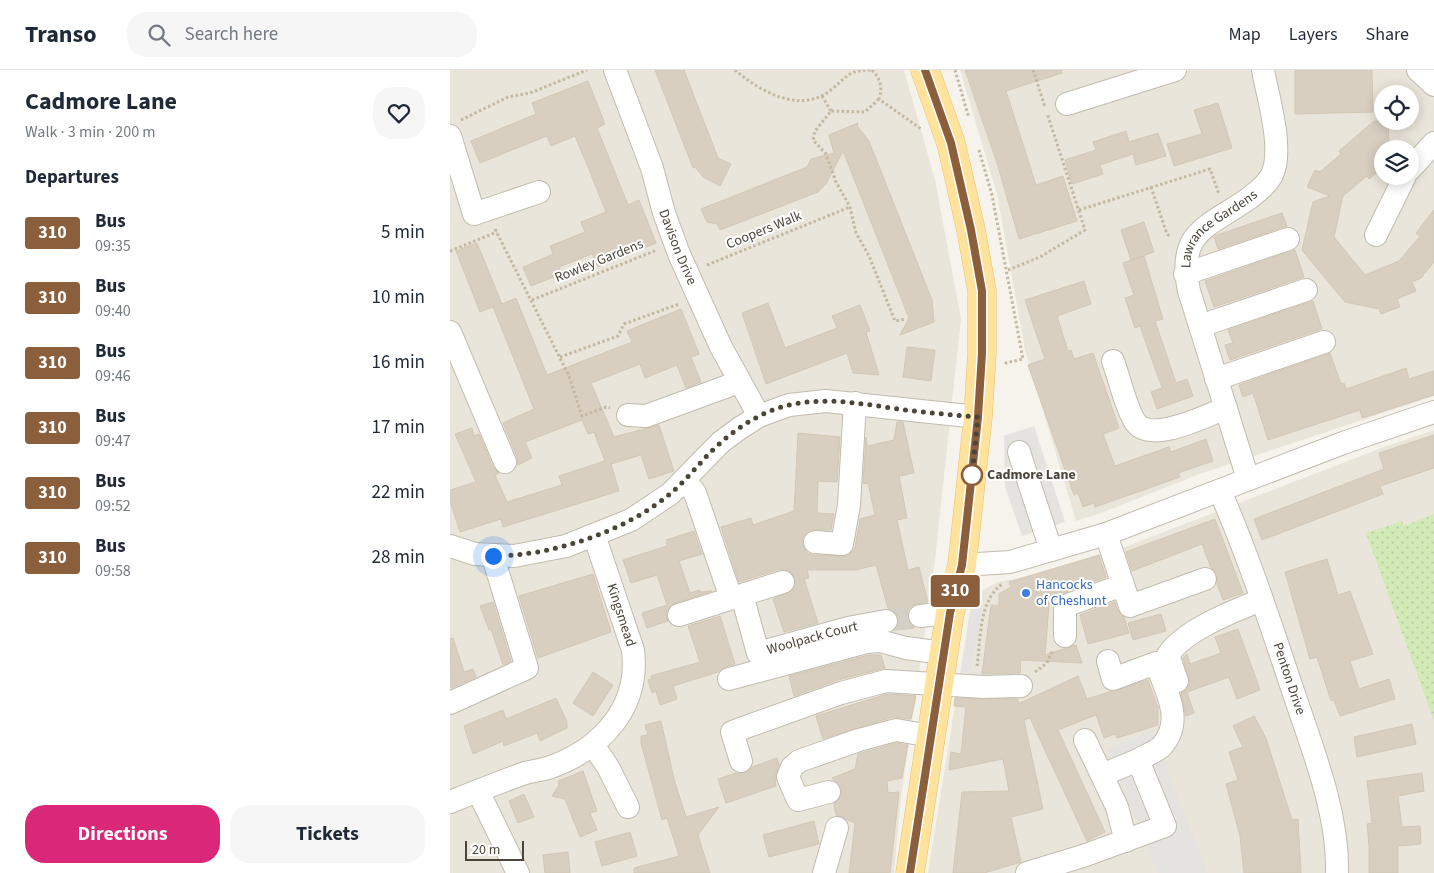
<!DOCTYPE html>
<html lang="en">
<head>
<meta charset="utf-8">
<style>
	:root { --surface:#fff; --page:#f6f6f7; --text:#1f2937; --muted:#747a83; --line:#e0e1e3; --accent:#db2777 }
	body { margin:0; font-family:"Source Sans 3",sans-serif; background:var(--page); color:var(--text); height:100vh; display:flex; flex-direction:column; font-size:19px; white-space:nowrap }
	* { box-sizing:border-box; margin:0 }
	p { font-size:16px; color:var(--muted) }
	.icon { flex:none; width:28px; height:28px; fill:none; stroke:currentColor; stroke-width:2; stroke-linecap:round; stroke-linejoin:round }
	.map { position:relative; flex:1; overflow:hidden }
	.drawer { display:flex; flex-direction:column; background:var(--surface); width:450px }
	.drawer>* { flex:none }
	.badge { padding:0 10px; border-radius:4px; font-size:18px; line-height:32px }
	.tools { position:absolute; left:924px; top:15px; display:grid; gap:10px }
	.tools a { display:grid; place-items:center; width:45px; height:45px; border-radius:50%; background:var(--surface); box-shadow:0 2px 12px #0003; font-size:25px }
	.scale { position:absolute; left:15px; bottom:12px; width:59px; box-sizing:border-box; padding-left:5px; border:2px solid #4b4439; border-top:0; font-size:14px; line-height:18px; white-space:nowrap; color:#4b4439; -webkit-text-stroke:4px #fff; paint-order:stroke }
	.you { position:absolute; width:25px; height:25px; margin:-12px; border:4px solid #fff; border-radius:50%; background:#1a73e8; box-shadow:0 0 0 8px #1a73e833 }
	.map>.badge { position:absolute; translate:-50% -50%; box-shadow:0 0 0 2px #fff }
	h2 { padding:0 25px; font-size:19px; line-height:45px }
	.round { display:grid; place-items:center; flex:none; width:52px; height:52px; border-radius:20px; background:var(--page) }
	.head { display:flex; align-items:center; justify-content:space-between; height:85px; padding:0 25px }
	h1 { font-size:24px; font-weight:700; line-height:38px }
	.cta { display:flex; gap:10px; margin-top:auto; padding:10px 25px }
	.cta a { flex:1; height:58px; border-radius:20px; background:var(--accent); color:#fff; font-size:20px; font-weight:700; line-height:58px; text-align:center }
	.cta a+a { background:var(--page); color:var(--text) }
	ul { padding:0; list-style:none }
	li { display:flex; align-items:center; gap:15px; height:65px; padding:0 25px }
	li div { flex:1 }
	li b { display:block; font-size:19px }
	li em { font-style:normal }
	li .badge { min-width:55px; font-weight:700; text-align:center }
	header { display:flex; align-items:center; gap:30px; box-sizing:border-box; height:70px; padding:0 25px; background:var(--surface); border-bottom:1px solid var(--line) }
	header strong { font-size:24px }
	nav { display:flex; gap:28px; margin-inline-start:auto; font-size:18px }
	.search { width:350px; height:45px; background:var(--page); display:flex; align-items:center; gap:12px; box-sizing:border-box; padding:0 18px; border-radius:20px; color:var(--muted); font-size:19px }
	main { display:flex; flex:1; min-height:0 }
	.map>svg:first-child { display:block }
	.residential { fill:#eae5da; fill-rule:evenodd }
	.grass { fill:url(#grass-dots) }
	.parking { fill:#e5e3e0 }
	.building { fill:#d8cfc1; stroke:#d3c7b4 }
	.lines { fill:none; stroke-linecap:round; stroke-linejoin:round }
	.minor-tunnel { stroke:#d4d0c8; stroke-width:22; stroke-dasharray:22 11; stroke-linecap:butt }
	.minor-casing { stroke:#c2bbae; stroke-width:24 }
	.major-casing { stroke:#e6c16a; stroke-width:29 }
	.path { stroke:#c4b79f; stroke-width:3; stroke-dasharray:2.5 2.5; stroke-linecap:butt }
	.minor { stroke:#fff; stroke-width:22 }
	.major { stroke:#ffe39c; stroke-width:28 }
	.line-casing { stroke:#fff; stroke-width:11 }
	.line { stroke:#8b5e3c; stroke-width:8 }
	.walk { stroke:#4b4439; stroke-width:5; stroke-dasharray:0 9 }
	.stop-dot { fill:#fff; stroke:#8b5e3c; stroke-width:2.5 }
	.shop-dot { fill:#3f7fe0; stroke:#fff; stroke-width:2 }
	.labels { text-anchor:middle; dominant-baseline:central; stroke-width:4; stroke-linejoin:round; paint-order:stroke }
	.street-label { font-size:14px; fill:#4b4439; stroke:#fff }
	.stop-label { font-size:14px; font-weight:bold; fill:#4b4439; stroke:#fff; text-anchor:start }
	.shop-label { font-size:14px; fill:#366cbe; stroke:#fff; text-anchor:start }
</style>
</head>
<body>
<header>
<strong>Transo</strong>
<div class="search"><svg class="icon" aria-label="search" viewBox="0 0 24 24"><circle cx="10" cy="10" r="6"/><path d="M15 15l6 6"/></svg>Search here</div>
<nav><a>Map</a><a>Layers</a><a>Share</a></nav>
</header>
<main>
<section class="drawer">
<div class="head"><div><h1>Cadmore Lane</h1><p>Walk · 3 min · 200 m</p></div><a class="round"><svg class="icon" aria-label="heart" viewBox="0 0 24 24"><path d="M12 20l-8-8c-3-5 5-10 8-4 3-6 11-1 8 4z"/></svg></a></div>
<h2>Departures</h2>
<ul>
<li><span class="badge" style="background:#8b5e3c;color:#fff">310</span><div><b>Bus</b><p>09:35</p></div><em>5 min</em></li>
<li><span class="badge" style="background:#8b5e3c;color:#fff">310</span><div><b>Bus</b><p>09:40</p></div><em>10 min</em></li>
<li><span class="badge" style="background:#8b5e3c;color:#fff">310</span><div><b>Bus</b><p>09:46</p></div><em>16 min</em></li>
<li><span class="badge" style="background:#8b5e3c;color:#fff">310</span><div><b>Bus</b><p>09:47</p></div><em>17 min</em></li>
<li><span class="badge" style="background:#8b5e3c;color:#fff">310</span><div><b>Bus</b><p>09:52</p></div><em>22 min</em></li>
<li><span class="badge" style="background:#8b5e3c;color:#fff">310</span><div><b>Bus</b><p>09:58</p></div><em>28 min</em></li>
</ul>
<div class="cta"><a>Directions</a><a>Tickets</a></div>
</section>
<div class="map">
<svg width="984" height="803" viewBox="0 0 984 803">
	<defs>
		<pattern id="grass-dots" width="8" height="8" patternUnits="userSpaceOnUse" patternTransform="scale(1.25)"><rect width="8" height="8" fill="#d2eab5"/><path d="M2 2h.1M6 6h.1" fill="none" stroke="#b6ca9c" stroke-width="1.8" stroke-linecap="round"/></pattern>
	</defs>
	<rect width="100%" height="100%" fill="#f6f3ec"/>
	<g class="residential">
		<polygon points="0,0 454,0 485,110 511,249 484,499 451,727 444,803 0,803"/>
		<path d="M 510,0 L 984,0 L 984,326 L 747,405 L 654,442 L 626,451 L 575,280 L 547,124 ZM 932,24 L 960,24 L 960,51 L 932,51 ZM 932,79 L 960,79 L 960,106 L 932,106 Z"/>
		<polygon points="984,360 984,803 478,803 522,529 531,521 548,512 579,506 675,477 934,377"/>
	</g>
	<polygon class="grass" points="984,444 984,651 916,463 952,451 954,456"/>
	<g class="parking">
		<polygon points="584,356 615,452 572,466 555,417 554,366"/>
		<polygon points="521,536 532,538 521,603 511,601"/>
		<polygon points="702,661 758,803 707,803 658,679"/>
	</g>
	<g class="building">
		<polygon points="205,0 234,0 268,88 281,94 270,116 253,107 245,97 243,98"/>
		<polygon points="515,0 611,0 612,3 556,21 586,115 613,106 627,151 569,169 547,93"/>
		<polygon points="845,0 922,0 923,42 845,44"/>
		<polygon points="138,11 155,54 147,58 178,135 189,130 206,173 148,197 142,184 109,197 111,204 81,216 73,197 103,184 100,176 135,162 131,152 156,142 138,97 125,66 101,76 97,66 30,93 21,71 86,44 82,33"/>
		<polygon points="768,33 782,78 724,96 717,74 752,64 744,40"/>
		<polygon points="924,51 938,51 939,73 932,74 932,98 919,109 917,106 893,126 884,167 915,205 949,191 970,166 966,163 984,140 984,192 971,208 962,212 966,221 947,229 950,237 931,244 929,239 895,232 852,180 863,132 880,126 857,117 865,100 870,102 891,84 889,81"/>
		<polygon points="408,53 407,56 419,71 482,230 484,252 450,265 459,248 393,81 376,114 368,122 270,160 267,154 257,152 251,139 357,97 361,89 384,83 379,65"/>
		<polygon points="676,61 679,72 708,63 716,86 686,95 683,84 650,95 653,104 622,114 615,90 646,80 643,72"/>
		<polygon points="832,143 837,156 768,179 764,167 767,165"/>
		<polygon points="694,152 704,182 681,190 671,160"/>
		<polygon points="27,173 52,234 66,228 97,305 182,272 177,261 231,239 249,284 241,287 251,312 236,318 227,295 195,308 190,294 141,313 164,367 209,355 224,401 199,409 191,385 161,394 169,421 53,457 51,449 10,462 0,431 0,420 26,412 5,364 22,358 24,366 29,364 43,397 49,403 45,405 57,432 112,415 109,406 155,391 144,362 138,364 132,350 75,372 82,388 68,395 67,387 53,353 84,339 43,237 45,236 30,242 6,181"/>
		<polygon points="845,180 854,207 764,237 755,211"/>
		<polygon points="694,186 713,249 705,251 726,313 737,309 743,326 707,339 701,322 712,318 690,256 685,258 675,228 684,225 673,193"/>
		<polygon points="634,211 641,234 607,246 618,281 621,280 624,289 643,283 669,358 653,364 665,396 719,377 721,382 756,369 763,391 728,403 730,407 645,437 644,433 633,437 628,423 624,425 578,295 595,289 575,230"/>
		<polygon points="863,231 872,259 780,290 775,275 783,273 778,260"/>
		<polygon points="318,233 335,278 387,258 382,246 410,235 420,261 416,262 429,305 403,303 397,283 316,314 292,243"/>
		<polygon points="457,277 485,280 481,311 453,307"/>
		<polygon points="880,283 891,314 894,313 896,319 956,298 959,309 984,301 984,325 912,348 910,340 818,370 803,323 793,327 789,315"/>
		<polygon points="447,352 453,352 464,403 449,406 457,448 447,450 458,500 469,497 478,532 463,535 458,540 457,548 464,558 445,560 449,548 446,542 438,538 426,495 406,500 357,500 359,508 354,509 368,553 334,562 323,529 342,521 346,514 345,508 341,502 330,499 289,512 271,457 301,448 303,455 344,441 348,363 390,367 387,412 368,411 367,443 384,444 381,460 360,460 354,465 352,472 357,483 364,485 398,486 405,477 410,449 425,445 418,413 413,414 416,367 417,376 444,370"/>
		<polygon points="984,365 984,398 930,416 933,424 812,470 804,449 934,399 929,383"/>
		<polygon points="765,449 793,523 773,530 767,514 767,504 761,498 752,474 682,501 676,482"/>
		<polygon points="244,461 252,484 229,491 240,523 250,520 251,522 262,521 225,533 216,542 218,551 197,558 192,543 217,535 207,505 181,513 173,490 217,476 216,470"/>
		<polygon points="649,485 656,507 611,524 599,534 595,585 626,575 632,593 571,590 570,603 532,604 541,535 549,536 549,524 561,517 559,512"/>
		<polygon points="877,489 888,525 900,521 923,584 900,591 909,619 939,609 945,629 890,646 884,630 881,631 867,587 860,589 835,502"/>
		<polygon points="143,504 161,562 88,588 69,526"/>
		<polygon points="43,532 61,591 53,595 41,559 39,560 30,536"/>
		<polygon points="665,532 668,541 674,547 679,563 638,574 630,545"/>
		<polygon points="711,544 716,561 683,570 678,553"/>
		<polygon points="270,546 285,594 275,597 268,602 223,616 227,629 210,635 206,621 202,623 198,610 202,609 201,606 250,592 238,556"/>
		<polygon points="788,559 810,620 787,629 779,607 737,622 744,643 736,646 731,623 737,619 740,613 733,588 737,584 740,594 771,583 765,567"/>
		<polygon points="3,568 14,602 23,599 26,607 1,618 0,569"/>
		<polygon points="419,585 431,585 435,598 388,610 344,626 339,606"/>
		<polygon points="143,602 163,615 143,646 123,633"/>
		<polygon points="628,606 637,629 698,610 708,638 708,655 667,668 665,664 654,668 646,645 608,660 655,762 637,771 580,648 574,650 593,739 561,747 571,792 534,803 503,803 512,722 559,721 553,689 499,700 501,682 511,684 516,637 504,636 505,628 568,629 568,634"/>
		<polygon points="437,624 466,626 461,649 443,647 373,669 366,646"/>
		<polygon points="106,628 117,652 117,658 90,671 87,663 54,676 53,671 23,684 14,656 53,640 56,649"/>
		<polygon points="804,646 816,668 842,750 848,749 851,803 794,803 790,766 776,714 788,710 779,682 793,677 783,656"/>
		<polygon points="211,651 224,709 236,747 269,737 248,765 260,803 184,803 184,798 229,786 217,748 212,750 191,673 191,666 198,665 195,655"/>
		<polygon points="962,654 966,674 907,687 904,667"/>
		<polygon points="447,673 458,675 452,708 437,711 438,723 449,722 440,803 399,803 405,753 386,745 384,734 391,726 392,719 382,708 405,699 408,684"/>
		<polygon points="327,688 329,694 325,707 326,716 276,733 268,709 286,703 295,703 302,697"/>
		<polygon points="133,701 147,741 140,743 147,760 130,767 115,729 102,726 109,715 108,711"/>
		<polygon points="972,703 974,721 948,726 952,757 970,756 971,774 948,776 948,803 919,803 919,776 917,754 922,753 917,711"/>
		<polygon points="74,724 84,747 68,753 59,731"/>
		<polygon points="364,751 369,774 319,787 313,765"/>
		<polygon points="180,762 187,786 152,796 145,772"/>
		<polygon points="118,782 120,803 95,803 93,785"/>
	</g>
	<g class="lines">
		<polyline class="minor-tunnel" points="436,551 470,546"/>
		<defs>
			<g id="minor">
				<path id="s1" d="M 165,0 L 202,98 L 214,143 L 229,184 L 271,277 L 309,346"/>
				<polyline points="968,0 984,15"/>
				<polyline points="617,34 725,0"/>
				<polyline points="0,66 24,144 89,122"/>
				<polyline points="960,99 984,73"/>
				<polyline points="926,165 955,106"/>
				<polyline points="735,204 838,169"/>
				<polyline points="750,256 856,220"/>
				<polyline points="0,262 55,392"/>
				<path d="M 663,291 C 670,310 674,332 684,350 C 698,376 755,346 776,338"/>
				<polyline points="766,309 874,272"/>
				<polyline points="178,345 196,346 289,312"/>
				<polyline points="569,382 601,480"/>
				<path id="s2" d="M 798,409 L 739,221 C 727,162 756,158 798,129 C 807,122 816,116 822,105 C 834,79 818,28 813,0"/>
				<polyline points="235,410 245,423 281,528"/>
				<path id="s3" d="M 770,421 C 798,485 820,552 842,618 C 861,675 889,743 887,803"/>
				<polyline points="656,464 680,536 755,509"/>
				<polyline points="365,472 392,474 399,435 405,333"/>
				<polyline points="0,476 25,484 64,486 116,476 181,450 220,424 271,372 290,358 309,346 339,335 376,331 528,347"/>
				<polyline points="512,495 560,492 656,464 893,373 984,342"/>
				<path id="s4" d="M 295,536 L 308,583 L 398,558 L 436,551"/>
				<polyline points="229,545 333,512"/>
				<polyline points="470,546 500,543"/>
				<polyline points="615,566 615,536 673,515"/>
				<polyline points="279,609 417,572 430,571 456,578 493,583"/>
				<path d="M 727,611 L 718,585 C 734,560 784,541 811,530"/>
				<polyline points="0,633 77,598 43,487"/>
				<polyline points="635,670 667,737 676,771"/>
				<polyline points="143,675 158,697 178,737"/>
				<polyline points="291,691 282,662 391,623 436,611 534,617 571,616"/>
				<polyline points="652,705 688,690"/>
				<polyline points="28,721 68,803"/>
				<polyline points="379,722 348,730 338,707 342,697 349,691 409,670 446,660 481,666"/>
				<path d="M 0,732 C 25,722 50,712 75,703 C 83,701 92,700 101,697 C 153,678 190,636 183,580 L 144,465"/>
				<polyline points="374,803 387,758"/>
				<path d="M 577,803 L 633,786 L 715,756 L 688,690 C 695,686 705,682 711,677 C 735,651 716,621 706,593 L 663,609 L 658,591"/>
			</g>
			<polyline id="major" points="460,803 500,543 512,495 528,347 532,283 532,221 521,160 501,73 475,0"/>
		</defs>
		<use href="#minor" class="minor-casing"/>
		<use href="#major" class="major-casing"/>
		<g class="path">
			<path d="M 285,0 C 311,22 351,45 382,19 C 398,6 398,0 422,0"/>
			<path d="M 422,0 C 430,9 433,16 429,29 L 471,59"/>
			<polyline points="505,0 519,48"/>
			<polyline points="583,0 595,37"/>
			<polyline points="372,26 381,41"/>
			<polyline points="429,29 415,42 381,41 365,61 363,70 376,84 386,112 400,137 406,163 419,186 445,251 456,249"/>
			<polyline points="11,50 58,27 80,23 137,0"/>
			<polyline points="529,80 542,125 573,289 556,293 554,291"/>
			<polyline points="701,117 717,164 721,167"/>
			<polyline points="629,140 760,99 769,124"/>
			<polyline points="45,159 119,306 132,346 156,337 160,338"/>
			<polyline points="0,181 47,162"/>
			<polyline points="257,195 400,137"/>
			<polyline points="558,200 590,187 635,160 597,43"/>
			<polyline points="82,230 207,180"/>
			<polyline points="110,287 168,266 174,254 229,234"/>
			<path d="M 527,596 C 531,570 528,532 552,514"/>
			<polyline points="585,602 597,593 602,581"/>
		</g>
		<use href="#minor" class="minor"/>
		<use href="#major" class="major"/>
	</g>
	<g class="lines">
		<defs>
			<polyline id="line" points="460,803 500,543 512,495 528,347 532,283 532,221 521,160 501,73 475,0"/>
		</defs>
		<use href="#line" class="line-casing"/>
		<use href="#line" class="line"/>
		<path class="walk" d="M 43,486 C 102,486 174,462 220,424 C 232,414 243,401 254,389 C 277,364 306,343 339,335 C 378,326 418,335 456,340 C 480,343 504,345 528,347 L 522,405"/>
	</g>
	<circle class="stop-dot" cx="522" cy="405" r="10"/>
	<circle class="shop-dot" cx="576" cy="523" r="5"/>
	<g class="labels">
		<g class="street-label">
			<text transform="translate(314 160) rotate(-22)">Coopers Walk</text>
			<text stroke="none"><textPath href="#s2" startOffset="274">Lawrance Gardens</textPath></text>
			<text stroke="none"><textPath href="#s1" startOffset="188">Davison Drive</textPath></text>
			<text transform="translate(149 191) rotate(-22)">Rowley Gardens</text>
			<text transform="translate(171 545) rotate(72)">Kingsmead</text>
			<text stroke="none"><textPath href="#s4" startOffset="105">Woolpack Court</textPath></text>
			<text stroke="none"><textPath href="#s3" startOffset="200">Penton Drive</textPath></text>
		</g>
		<g class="stop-label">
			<text x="537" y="405">Cadmore Lane</text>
		</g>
		<g class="shop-label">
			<text x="586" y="515">Hancocks<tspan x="586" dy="16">of Cheshunt</tspan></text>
		</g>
	</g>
</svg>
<div class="tools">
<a><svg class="icon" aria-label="locate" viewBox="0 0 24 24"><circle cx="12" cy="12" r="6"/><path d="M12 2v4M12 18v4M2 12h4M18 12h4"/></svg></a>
<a><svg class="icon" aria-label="layers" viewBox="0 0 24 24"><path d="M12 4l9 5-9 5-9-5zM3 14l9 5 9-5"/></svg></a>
</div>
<div class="scale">20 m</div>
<div class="you" style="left:43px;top:486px"></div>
<b class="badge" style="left:505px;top:521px;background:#8b5e3c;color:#fff">310</b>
</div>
</main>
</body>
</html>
